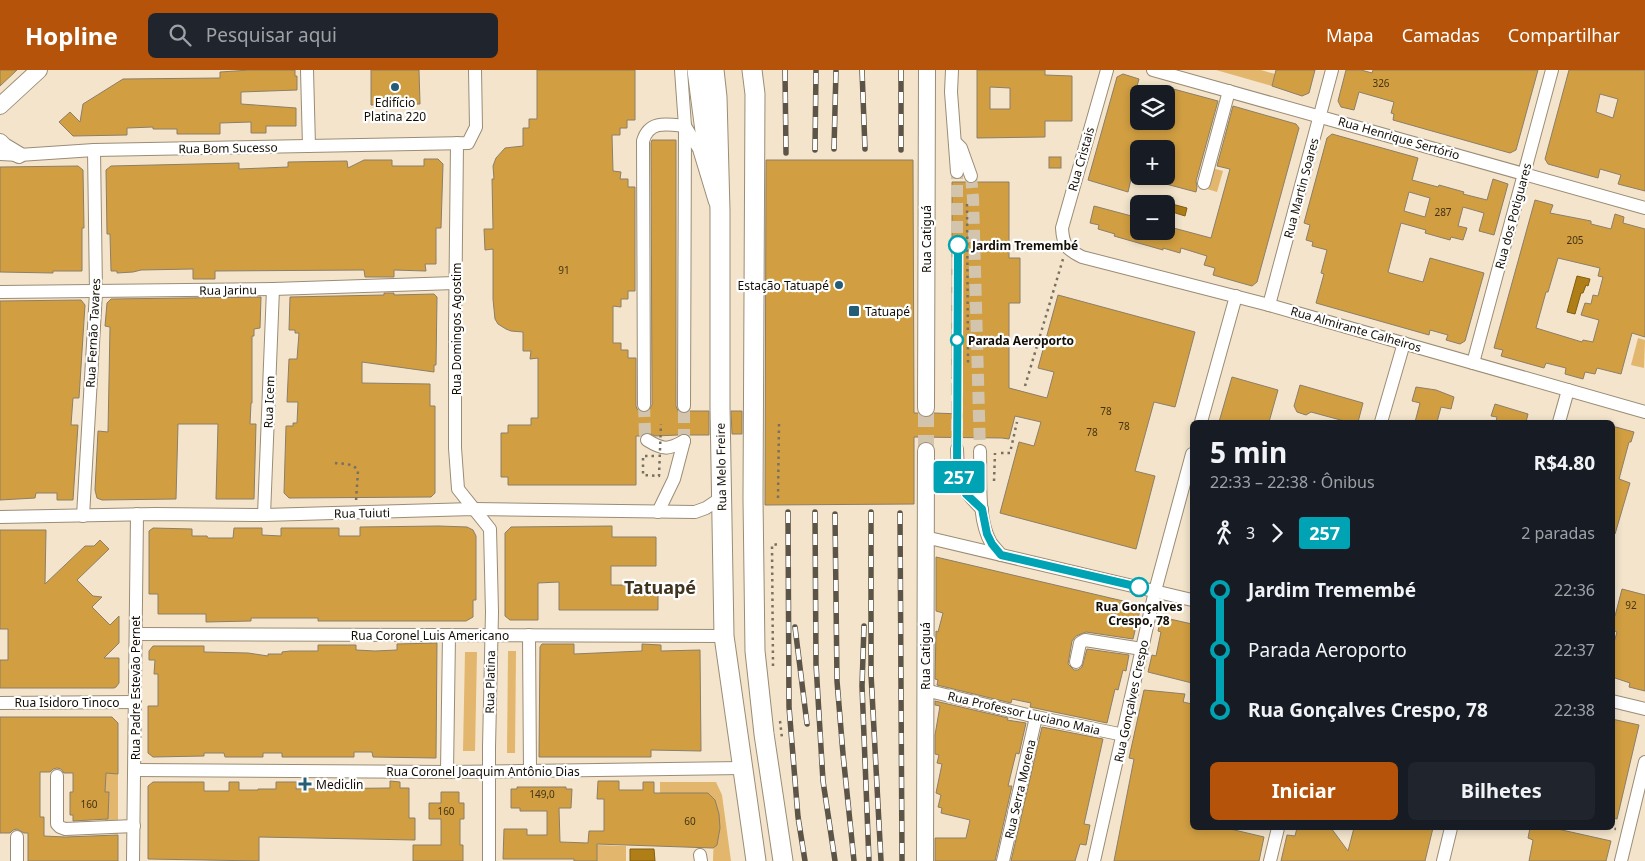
<!DOCTYPE html>
<html lang="pt">
<head>
<meta charset="utf-8">
<style>
	:root { --surface:#171b24; --page:#20242c; --text:#f1f3f6; --muted:#9ea1a6; --accent:#b45309 }
	body { margin:0; font-family:"Noto Sans",sans-serif; background:var(--page); color:var(--text); height:100vh; display:flex; flex-direction:column; font-size:19px; white-space:nowrap }
	* { box-sizing:border-box; margin:0 }
	p { font-size:16px; color:var(--muted) }
	.icon { flex:none; width:28px; height:28px; fill:none; stroke:currentColor; stroke-width:2; stroke-linecap:round; stroke-linejoin:round }
	.map { position:relative; flex:1; overflow:hidden }
	.side { position:absolute; left:1190px; top:350px; width:425px; height:410px; display:flex; flex-direction:column; background:var(--surface); border-radius:8px; box-shadow:0 2px 8px #0003 }
	.side>* { flex:none }
	.badge { padding:0 10px; border-radius:4px; font-size:18px; line-height:32px }
	.controls { position:absolute; left:1130px; top:15px; display:grid; gap:10px }
	.controls a { display:grid; place-items:center; width:45px; height:45px; border-radius:8px; background:var(--surface); box-shadow:0 2px 8px #0003; font-size:25px }
	.map>.badge { position:absolute; translate:-50% -50%; box-shadow:0 0 0 2px #fff }
	.legs { display:flex; align-items:center; gap:8px; height:55px; padding:0 20px; font-size:16px }
	.legs p { margin-inline-start:auto }
	.headline { display:flex; align-items:center; justify-content:space-between; height:85px; padding:0 20px }
	h1 { font-size:28px; font-weight:700; line-height:38px }
	.action { display:flex; gap:10px; margin-top:auto; padding:10px 20px }
	.action a { flex:1; height:58px; border-radius:8px; background:var(--accent); color:#fff; font-size:20px; font-weight:700; line-height:58px; text-align:center }
	.action a+a { background:var(--page); color:var(--text) }
	ul { padding:0 20px; list-style:none }
	li { display:flex; align-items:center; gap:18px; height:60px; font-size:19px }
	li i { display:grid; place-items:center; width:8px; height:100%; margin:0 6px; background:currentColor }
	li i::after { content:''; width:12px; height:12px; margin:-6px; border:4px solid; border-radius:50%; background:var(--surface) }
	li p { margin-inline-start:auto }
	li:first-child i { background:linear-gradient(#0000 50%,currentColor 0) }
	li:last-child i { background:linear-gradient(currentColor 50%,#0000 0) }
	header { display:flex; align-items:center; gap:30px; box-sizing:border-box; height:70px; padding:0 25px; background:var(--accent); color:#fff }
	header strong { font-size:24px }
	nav { display:flex; gap:28px; margin-inline-start:auto; font-size:18px }
	.search { width:350px; height:45px; background:var(--page); display:flex; align-items:center; gap:12px; box-sizing:border-box; padding:0 18px; border-radius:8px; color:var(--muted); font-size:19px }
	.map>svg:first-child { display:block }
	.green { fill:#e2b66c }
	.water { fill:#af7e17; stroke:#805d12 }
	.building { fill:#d19f42; stroke:#8c7e67; fill-rule:evenodd }
	.lines { fill:none; stroke-linecap:round; stroke-linejoin:round }
	.minor-tunnel { stroke:#d2c4ad; stroke-width:12; stroke-dasharray:12 6; stroke-linecap:butt }
	.major-tunnel { stroke:#d2c4ad; stroke-width:16; stroke-dasharray:16 8; stroke-linecap:butt }
	.minor-casing { stroke:#9b8c75; stroke-width:14 }
	.major-casing { stroke:#9b8c75; stroke-width:18 }
	.highway-casing { stroke:#9b8c75; stroke-width:21 }
	.path { stroke:#7a7060; stroke-width:2.5; stroke-dasharray:2.5 4; stroke-linecap:butt }
	.minor { stroke:#fff; stroke-width:12 }
	.major { stroke:#fff; stroke-width:16 }
	.highway { stroke:#fff; stroke-width:19 }
	.rail-casing { stroke:#5c5446; stroke-width:5.5 }
	.rail { stroke:#fff; stroke-width:4; stroke-dasharray:11; stroke-linecap:butt }
	.path-bridge { stroke:#7a7060; stroke-width:2.5; stroke-dasharray:2.5 4; stroke-linecap:butt }
	.line-1-casing { stroke:#fff; stroke-width:11 }
	.line-1 { stroke:#00a3b4; stroke-width:8 }
	.poi-dot { fill:#235d76; stroke:#fff; stroke-width:2 }
	.stop-1-dot { fill:#fff; stroke:#00a3b4; stroke-width:2.5 }
	.labels { text-anchor:middle; dominant-baseline:central; stroke-width:4.5; stroke-linejoin:round; paint-order:stroke }
	.number-label { font-size:10px; fill:#433315 }
	.poi-label { font-size:12px; fill:#140f06; stroke:#fff; text-anchor:start }
	.street-label { font-size:12px; fill:#140f06; stroke:#fff }
	.stop-label { font-size:12px; font-weight:bold; fill:#140f06; stroke:#fff; text-anchor:start }
	.district-label { font-size:18px; font-weight:bold; fill:#40341f; stroke:#fff }
</style>
</head>
<body>
<header>
<strong>Hopline</strong>
<div class="search"><svg class="icon" aria-label="search" viewBox="0 0 24 24"><circle cx="10" cy="10" r="6"/><path d="M15 15l6 6"/></svg>Pesquisar aqui</div>
<nav><a>Mapa</a><a>Camadas</a><a>Compartilhar</a></nav>
</header>
<div class="map">
<svg width="1645" height="791" viewBox="0 0 1645 791">
	<rect width="100%" height="100%" fill="#f3e4cb"/>
	<g class="green">
		<polygon points="1216,0 1261,0 1275,4 1272,16"/>
		<polygon points="1212,98 1223,101 1217,122 1207,119"/>
		<polygon points="1638,268 1645,270 1644,298 1631,295"/>
		<polygon points="508,581 516,581 515,683 507,683"/>
		<polygon points="465,582 477,582 475,681 463,681"/>
		<polygon points="106,703 118,704 118,764 105,764 105,746 108,746 109,723 105,722"/>
		<polygon points="660,712 716,712 722,725 731,791 713,791 715,730 708,723 660,723"/>
		<polygon points="597,775 626,776 626,791 597,791"/>
	</g>
	<g class="water">
		<polygon points="1153,129 1187,138 1185,146 1166,140 1166,134 1152,134"/>
		<polygon points="1577,206 1590,209 1588,216 1586,215 1583,223 1581,223 1575,244 1567,242"/>
		<polygon points="630,779 654,779 655,791 630,791"/>
	</g>
	<g class="building">
		<polygon points="0,0 17,0 0,16"/>
		<polygon points="250,0 295,0 295,6 297,6 297,20 241,22 241,34 296,38 296,56 266,56 266,63 251,63 251,52 220,53 220,64 177,64 177,59 153,59 153,57 127,58 127,65 73,66 59,52 70,42 80,52 83,34 123,9 220,8 220,2"/>
		<polygon points="371,0 419,0 420,34 371,35"/>
		<polygon points="537,0 635,0 635,50 627,50 627,58 620,58 620,65 612,65 613,101 621,102 620,109 628,109 628,117 635,117 635,221 628,221 628,229 621,229 621,237 613,236 613,273 621,273 621,280 628,280 628,288 636,288 636,336 637,339 644,343 648,342 652,335 651,73 652,70 676,70 676,336 678,341 683,344 690,341 709,341 709,365 689,365 684,363 678,365 655,366 647,362 640,366 636,366 636,415 508,415 508,407 501,407 501,363 508,363 508,355 531,355 531,348 538,348 538,288 530,289 531,281 523,281 523,262 511,261 506,259 498,254 495,249 493,229 493,179 485,180 484,159 493,159 492,109 494,109 493,96 496,88 505,78 523,76 523,58 529,58 529,49 537,49"/>
		<path d="M 977,0 L 1045,0 L 1045,5 L 1072,6 L 1072,51 L 1045,51 L 1045,67 L 977,68 ZM 990,17 L 1010,18 L 1010,39 L 990,39 Z"/>
		<polygon points="1276,0 1315,0 1309,23 1302,26 1272,16"/>
		<polygon points="1346,0 1361,0 1372,3 1373,0 1538,0 1516,80 1510,83 1393,50 1394,44 1391,43 1394,32 1359,22 1354,40 1341,37 1338,31"/>
		<path d="M 1569,0 L 1645,0 L 1645,121 L 1618,114 L 1621,105 L 1600,99 L 1598,108 L 1548,94 L 1545,89 ZM 1600,24 L 1618,29 L 1613,48 L 1596,42 Z"/>
		<polygon points="1123,4 1139,9 1137,16 1139,16 1139,51 1166,51 1166,17 1218,31 1196,111 1197,117 1196,122 1166,114 1166,79 1139,79 1139,107 1132,105 1128,122 1088,110 1117,7"/>
		<polygon points="1233,36 1296,54 1299,58 1257,212 1252,216 1213,205 1215,198 1204,195 1207,186 1181,178 1180,183 1163,178 1163,180 1114,166 1115,164 1098,159 1099,155 1090,153 1094,136 1139,148 1139,161 1166,161 1166,156 1211,168 1230,99 1217,96"/>
		<path d="M 1332,64 L 1418,88 L 1412,110 L 1438,117 L 1439,115 L 1464,122 L 1463,124 L 1487,130 L 1493,109 L 1508,114 L 1494,165 L 1479,161 L 1484,143 L 1463,137 L 1458,156 L 1467,158 L 1463,170 L 1451,167 L 1450,170 L 1425,163 L 1426,160 L 1401,153 L 1388,202 L 1390,203 L 1423,212 L 1430,188 L 1484,203 L 1465,271 L 1460,274 L 1446,270 L 1448,265 L 1430,260 L 1429,265 L 1316,233 L 1324,204 L 1321,203 L 1327,180 L 1312,176 L 1313,172 L 1306,170 L 1310,155 L 1304,153 L 1327,68 ZM 1409,122 L 1430,128 L 1425,147 L 1404,141 Z"/>
		<rect x="1049" y="87" width="12" height="11"/>
		<polygon points="424,89 438,89 443,94 441,158 436,158 436,194 425,194 426,201 394,200 394,207 365,207 364,200 215,201 215,209 193,209 193,199 141,200 133,202 117,203 117,201 111,201 110,164 107,164 106,100 111,96 239,93 239,99 288,97 288,92 347,91 348,98 364,90 392,90 392,96 424,96"/>
		<polygon points="766,90 913,90 914,343 918,343 921,347 926,348 934,343 961,344 961,309 952,309 952,112 966,112 970,114 976,112 1009,112 1009,188 1020,188 1020,233 1009,233 1009,318 1047,328 1054,302 1038,298 1058,225 1195,262 1175,337 1154,332 1135,401 1155,406 1136,479 1000,443 1019,372 1034,376 1041,352 1015,346 1009,369 1002,368 914,367 914,434 765,435"/>
		<polygon points="78,96 83,100 84,158 82,158 82,201 53,201 53,203 0,202 0,97"/>
		<path d="M 1535,130 L 1553,135 L 1550,143 L 1591,151 L 1591,154 L 1611,159 L 1615,144 L 1624,147 L 1623,153 L 1645,159 L 1645,267 L 1632,263 L 1621,304 L 1597,298 L 1595,304 L 1585,302 L 1583,309 L 1565,304 L 1566,298 L 1546,293 L 1544,298 L 1501,286 L 1503,280 L 1494,278 ZM 1558,188 L 1600,198 L 1598,206 L 1603,207 L 1598,226 L 1593,225 L 1591,234 L 1585,233 L 1581,245 L 1599,250 L 1593,272 L 1583,270 L 1582,272 L 1536,258 L 1546,222 L 1548,222 Z"/>
		<polygon points="384,223 394,223 394,225 434,224 437,227 436,295 434,295 434,302 362,292 362,313 430,314 430,336 435,336 435,423 431,427 289,428 284,423 286,356 293,356 293,353 297,353 298,332 287,332 289,289 297,289 299,263 295,263 295,260 289,260 290,227 384,225"/>
		<polygon points="261,227 260,258 254,259 254,266 252,266 252,333 251,333 250,354 256,354 254,429 216,429 218,354 178,354 176,429 102,430 97,428 95,420 98,361 108,362 110,257 105,256 107,233 111,229"/>
		<polygon points="81,230 85,235 79,328 73,328 71,355 78,355 73,430 57,430 57,423 36,423 35,428 0,430 0,231"/>
		<polygon points="1232,307 1278,320 1269,352 1219,352"/>
		<polygon points="1300,315 1363,333 1358,352 1348,352 1311,342 1306,345 1297,342 1294,336"/>
		<polygon points="1416,317 1436,320 1454,327 1451,339 1441,337 1437,352 1415,352 1420,333 1412,331"/>
		<polygon points="1495,334 1528,344 1526,352 1496,352 1497,347 1491,346"/>
		<polygon points="731,341 742,341 742,364 732,364"/>
		<polygon points="1612,356 1634,362 1631,372 1629,372 1619,409 1630,413 1615,464 1612,464"/>
		<polygon points="439,456 467,457 473,460 476,466 476,530 473,530 473,547 466,551 318,551 318,548 251,548 251,551 206,552 206,544 158,544 158,524 149,524 149,461 153,458 192,459 192,466 207,466 208,468 233,468 234,458 262,458 262,465 281,466 281,458 339,458 339,466 360,466 360,457"/>
		<polygon points="612,456 612,467 656,467 656,496 611,496 611,515 643,515 643,518 658,518 658,540 559,540 559,512 538,513 538,550 510,550 505,546 505,463 511,457"/>
		<polygon points="0,460 46,460 45,514 85,476 94,476 100,470 109,479 77,510 93,526 102,527 92,537 110,555 119,546 119,573 104,588 119,588 119,613 116,617 114,618 0,618 0,590 8,590 8,559 0,559"/>
		<polygon points="936,487 1136,534 1140,540 1133,569 1086,562 1076,566 1072,571 1068,594 1074,600 1078,600 1082,597 1087,579 1129,585 1126,601 1123,600 1118,620 1115,619 1107,653 1030,637 1031,633 1012,629 1011,633 937,615 938,610 935,609 936,561 938,562 943,543 936,541"/>
		<polygon points="1622,519 1645,525 1645,621 1629,617 1630,613 1612,607 1612,579 1617,562 1612,560 1612,545 1615,546"/>
		<polygon points="1161,547 1192,554 1192,613 1148,602 1152,585 1156,586 1161,562 1158,561"/>
		<polygon points="437,573 436,688 373,687 372,682 354,682 354,687 282,687 282,683 263,683 263,687 225,687 224,683 204,683 204,686 153,687 148,683 148,636 158,636 158,604 154,604 155,590 149,590 149,581 153,576 204,576 204,582 248,583 268,586 268,584 282,584 282,582 290,581 318,581 318,575 356,575 356,580 375,581 397,580 397,574"/>
		<polygon points="542,574 574,574 574,584 642,581 642,574 661,575 661,581 700,580 701,681 651,680 651,687 539,687 540,577"/>
		<polygon points="1144,620 1185,624 1183,632 1192,634 1192,758 1226,758 1264,767 1259,791 1114,791 1134,689 1129,688"/>
		<polygon points="935,631 1008,648 1007,650 1026,653 1019,684 1016,683 1008,716 1012,716 995,791 935,791 935,768 966,768 970,750 941,743 942,738 938,737 941,725 936,723 942,694 937,693 939,685 935,684 935,665 940,636 935,635"/>
		<polygon points="0,647 112,647 118,653 118,704 106,703 105,722 109,722 108,749 73,751 73,745 70,745 70,722 73,722 73,703 64,703 61,699 57,698 53,699 50,702 40,702 40,747 44,747 44,766 65,767 118,765 118,791 28,791 28,763 24,763 17,759 13,760 10,763 0,763"/>
		<polygon points="1612,649 1639,655 1617,749 1612,748"/>
		<polygon points="1042,657 1103,669 1084,754 1090,755 1086,775 1080,774 1075,791 1011,791"/>
		<polygon points="390,711 400,712 400,718 409,718 409,748 415,748 415,770 259,767 259,791 148,789 148,716 153,712 204,712 204,721 229,721 229,712 239,712 239,720 258,720 258,719 276,719 276,712 297,712 296,719 390,718"/>
		<polygon points="598,711 619,711 619,720 643,720 643,712 654,712 654,723 708,723 715,730 719,744 720,758 717,775 713,778 597,774 597,791 574,791 574,789 503,789 504,759 527,759 527,765 547,765 547,741 520,741 520,738 511,738 511,719 517,719 517,717 566,717 566,719 572,719 571,738 559,738 560,772 588,773 589,761 604,761 604,729 597,729"/>
		<polygon points="441,722 459,722 459,733 464,733 464,749 460,749 460,775 463,775 463,791 413,791 413,775 441,775 441,749 429,749 429,733 441,733"/>
		<polygon points="1297,758 1331,758 1348,781 1354,758 1433,758 1425,791 1281,791 1287,765 1295,766"/>
		<polygon points="1530,758 1553,758 1611,771 1606,791 1529,791 1533,770 1528,768"/>
	</g>
	<g class="lines">
		<g class="minor-tunnel">
			<polyline points="971,106 973,128 980,381"/>
			<polyline points="644,335 645,364 647,370"/>
			<polyline points="684,371 684,336"/>
			<polyline points="957,379 957,102"/>
		</g>
		<polyline class="major-tunnel" points="926,381 926,338"/>
		<defs>
			<g id="minor">
				<polyline points="307,0 309,76"/>
				<polyline points="681,0 685,56 684,336"/>
				<polyline points="952,0 951,22 957,102"/>
				<path d="M 1107,0 L 1062,158 C 1063,175 1066,179 1082,187 L 1269,235 L 1645,342"/>
				<polyline points="1153,0 1645,138"/>
				<polyline points="685,56 699,79 715,132"/>
				<polyline points="457,73 455,260 455,378 458,419 490,459 492,542 489,677 489,791"/>
				<polyline points="956,73 961,78 971,106"/>
				<polyline points="0,84 19,85 94,80 468,73 476,57 475,0"/>
				<polyline points="1204,113 1229,21"/>
				<polyline points="0,222 273,219 455,213"/>
				<polyline points="1269,235 1332,0"/>
				<polyline points="1473,293 1552,0"/>
				<path d="M 644,335 L 643,71 C 649,50 667,54 685,56"/>
				<polyline points="1201,352 1236,226"/>
				<polyline points="1381,352 1404,273"/>
				<polyline points="1559,352 1568,320"/>
				<path d="M 647,370 C 663,380 668,380 684,371"/>
				<path d="M 957,379 C 958,411 959,417 982,439"/>
				<path d="M 980,381 C 981,409 977,449 991,473 C 994,477 998,481 1001,485"/>
				<polyline points="658,442 674,409 684,371"/>
				<polyline points="264,445 273,219"/>
				<polyline points="83,446 96,222 94,80"/>
				<polyline points="0,447 155,444 264,445 473,439 695,442 706,438 721,428"/>
				<polyline points="925,467 1192,530"/>
				<polyline points="136,564 724,566"/>
				<polyline points="529,565 530,701"/>
				<polyline points="1076,592 1080,573 1085,570 1142,579"/>
				<polyline points="925,620 1036,647 1124,665"/>
				<polyline points="1612,631 1645,639"/>
				<polyline points="0,633 135,632"/>
				<polyline points="135,700 447,702 742,698"/>
				<polyline points="447,702 449,565"/>
				<polyline points="57,706 57,754 60,757 65,759 134,756"/>
				<polyline points="17,767 17,791"/>
				<polyline points="700,785 701,791"/>
				<polyline points="133,791 137,444"/>
				<polyline points="1003,791 1036,647"/>
				<polyline points="1094,791 1155,521 1192,384"/>
				<polyline points="1270,791 1278,758"/>
				<polyline points="1443,791 1451,758"/>
				<polyline points="1621,791 1645,692"/>
			</g>
			<g id="major">
				<polyline points="0,36 39,0"/>
				<polyline points="0,72 4,76 19,85"/>
				<polyline points="926,338 927,0"/>
				<polyline points="925,791 926,381"/>
			</g>
			<g id="highway">
				<polyline points="697,0 707,76 714,86"/>
				<polyline points="714,0 717,27 720,141 720,337 724,566 756,791"/>
				<polyline points="752,0 755,24 753,429 755,581 764,664 783,791"/>
			</g>
		</defs>
		<use href="#minor" class="minor-casing"/>
		<use href="#major" class="major-casing"/>
		<use href="#highway" class="highway-casing"/>
		<g class="path">
			<polyline points="967,134 968,294"/>
			<polyline points="1025,316 1063,189"/>
			<polyline points="1001,383 1010,383 1017,352"/>
			<path d="M 335,393 C 343,394 354,393 358,401 L 356,431"/>
			<polyline points="994,411 995,383"/>
			<polyline points="778,428 779,353"/>
			<polyline points="773,596 772,475 779,474"/>
			<polyline points="780,651 782,668"/>
			<polyline points="1608,758 1616,759"/>
		</g>
		<use href="#minor" class="minor"/>
		<use href="#major" class="major"/>
		<use href="#highway" class="highway"/>
		<defs>
			<g id="rail">
				<polyline points="785,0 786,83"/>
				<polyline points="862,0 865,79"/>
				<polyline points="901,0 901,80"/>
				<polyline points="834,79 836,0"/>
				<polyline points="815,80 816,0"/>
				<polyline points="788,442 789,637 798,747 805,791"/>
				<polyline points="815,442 816,594 823,711 835,791"/>
				<polyline points="871,442 871,604 881,791"/>
				<polyline points="900,443 902,791"/>
				<polyline points="835,444 837,611 843,684 854,791"/>
				<polyline points="864,556 862,616 869,791"/>
				<polyline points="795,557 807,654"/>
			</g>
		</defs>
		<use href="#rail" class="rail-casing"/>
		<use href="#rail" class="rail"/>
		<polyline class="path-bridge" points="654,386 643,386 643,405 659,406 661,354"/>
	</g>
	<g class="lines">
		<defs>
			<polyline id="line-1" points="958,175 957,404 966,424 982,439 987,464 992,474 1001,485 1139,517"/>
		</defs>
		<use href="#line-1" class="line-1-casing"/>
		<use href="#line-1" class="line-1"/>
	</g>
	<g class="poi-dot">
		<circle cx="395" cy="17" r="5"/>
		<circle cx="839" cy="215" r="5"/>
		<rect x="848" y="235" width="12" height="12" rx="2.5"/>
		<path d="M302.5 706.5h5v5h5v5h-5v5h-5v-5h-5v-5h5z"/>
	</g>
	<g class="stop-1-dot">
		<circle cx="958" cy="175" r="9"/>
		<circle cx="957" cy="270" r="6"/>
		<circle cx="1139" cy="517" r="9"/>
	</g>
	<g class="labels">
		<g class="number-label">
			<text x="1381" y="13">326</text>
			<text x="1443" y="142">287</text>
			<text x="1575" y="170">205</text>
			<text x="564" y="200">91</text>
			<text x="1106" y="341">78</text>
			<text x="1124" y="356">78</text>
			<text x="1092" y="362">78</text>
			<text x="1631" y="535">92</text>
			<text x="542" y="724">149,0</text>
			<text x="89" y="734">160</text>
			<text x="446" y="741">160</text>
			<text x="690" y="751">60</text>
		</g>
		<g class="poi-label">
			<text x="395" y="32" text-anchor="middle">Edifício<tspan x="395" dy="14">Platina 220</tspan></text>
			<text x="829" y="215" text-anchor="end">Estação Tatuapé</text>
			<text x="865" y="241">Tatuapé</text>
			<text x="316" y="714">Mediclin</text>
		</g>
		<g class="street-label">
			<text transform="translate(1399 68) rotate(16)">Rua Henrique Sertório</text>
			<text transform="translate(228 78) rotate(-1)">Rua Bom Sucesso</text>
			<text transform="translate(1081 89) rotate(-74)">Rua Cristais</text>
			<text transform="translate(1301 118) rotate(-75)">Rua Martin Soares</text>
			<text transform="translate(1513 146) rotate(-75)">Rua dos Potiguares</text>
			<text transform="translate(926 169) rotate(-90)">Rua Catiguá</text>
			<text transform="translate(228 220) rotate(-1)">Rua Jarinu</text>
			<text transform="translate(456 259) rotate(-90)">Rua Domingos Agostim</text>
			<text transform="translate(1356 259) rotate(16)">Rua Almirante Calheiros</text>
			<text transform="translate(93 263) rotate(-87)">Rua Fernão Tavares</text>
			<text transform="translate(269 332) rotate(-88)">Rua Icem</text>
			<text transform="translate(721 397) rotate(-91)">Rua Melo Freire</text>
			<text transform="translate(362 443) rotate(-1)">Rua Tuiuti</text>
			<text x="430" y="565">Rua Coronel Luis Americano</text>
			<text transform="translate(925 586) rotate(-90)">Rua Catiguá</text>
			<text transform="translate(490 612) rotate(-89)">Rua Platina</text>
			<text transform="translate(135 618) rotate(-90)">Rua Padre Estevão Pernet</text>
			<text transform="translate(1131 631) rotate(-78)">Rua Gonçalves Crespo</text>
			<text x="67" y="632">Rua Isidoro Tinoco</text>
			<text transform="translate(1024 643) rotate(13)">Rua Professor Luciano Maia</text>
			<text x="483" y="701">Rua Coronel Joaquim Antônio Dias</text>
			<text transform="translate(1020 719) rotate(-77)">Rua Serra Morena</text>
		</g>
		<g class="stop-label">
			<text x="972" y="175">Jardim Tremembé</text>
			<text x="968" y="270">Parada Aeroporto</text>
			<text x="1139" y="536" text-anchor="middle">Rua Gonçalves<tspan x="1139" dy="14">Crespo, 78</tspan></text>
		</g>
		<g class="district-label">
			<text x="660" y="517">Tatuapé</text>
		</g>
	</g>
</svg>
<div class="controls">
<a><svg class="icon" aria-label="layers" viewBox="0 0 24 24"><path d="M12 4l9 5-9 5-9-5zM3 14l9 5 9-5"/></svg></a>
<a>+</a>
<a>−</a>
</div>
<b class="badge" style="left:959px;top:407px;background:#00a3b4;color:#fff">257</b>
<section class="side">
<div class="headline"><div><h1>5 min</h1><p>22:33 – 22:38 · Ônibus</p></div><b>R$4.80</b></div>
<div class="legs"><svg class="icon" aria-label="walk" viewBox="0 0 24 24"><circle cx="13" cy="4" r="2"/><path d="M13 8l-2 6 4 7M11 14l-3 7M7 12l3-4h3l4 4"/></svg>3<svg class="icon" aria-label="forward" viewBox="0 0 24 24"><path d="M9 5l7 7-7 7"/></svg><b class="badge" style="background:#00a3b4;color:#fff">257</b><p>2 paradas</p></div>
<ul>
<li><i style="color:#00a3b4"></i><b>Jardim Tremembé</b><p>22:36</p></li>
<li><i style="color:#00a3b4"></i><span>Parada Aeroporto</span><p>22:37</p></li>
<li><i style="color:#00a3b4"></i><b>Rua Gonçalves Crespo, 78</b><p>22:38</p></li>
</ul>
<div class="action"><a>Iniciar</a><a>Bilhetes</a></div>
</section>
</div>
</body>
</html>
